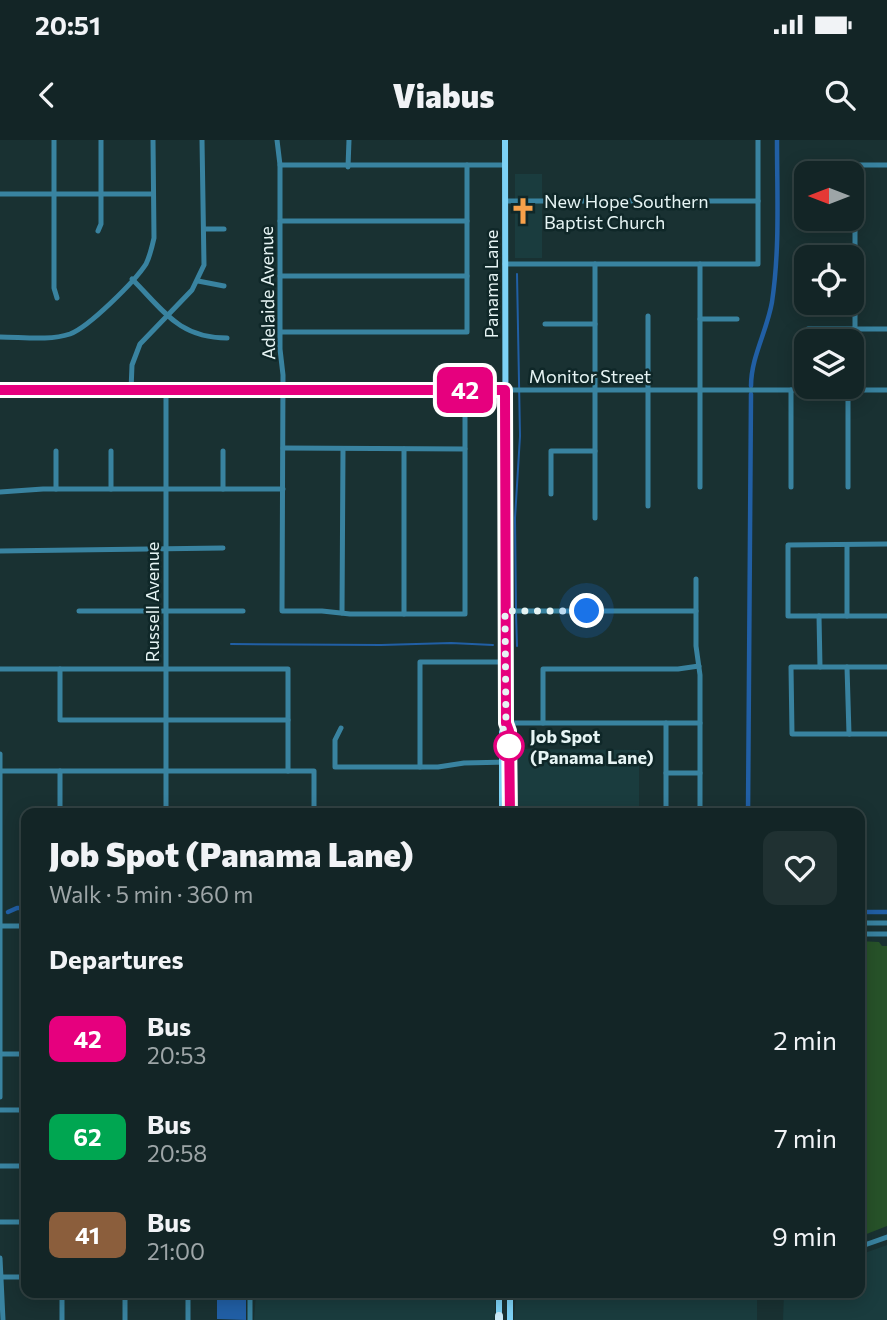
<!DOCTYPE html>
<html lang="en">
<head>
<meta charset="utf-8">
<style>
	:root { --surface:#132526; --page:#203132; --text:#f1f3f6; --muted:#9da5a7; --line:#324243 }
	body { margin:0; font-family:Commissioner,sans-serif; background:var(--page); color:var(--text); height:100vh; display:flex; flex-direction:column; font-size:26px; white-space:nowrap }
	* { box-sizing:border-box; margin:0 }
	p { font-size:23px; color:var(--muted) }
	.icon { flex:none; width:38px; height:38px; fill:none; stroke:currentColor; stroke-width:2; stroke-linecap:round; stroke-linejoin:round }
	.map { position:relative; flex:1; overflow:hidden }
	.panel { position:absolute; left:21px; top:668px; width:844px; height:490px; display:flex; flex-direction:column; background:var(--surface); border-radius:14px; box-shadow:0 4px 18px #0003,0 0 0 2px var(--line) }
	.panel>* { flex:none }
	.badge { padding:0 14px; border-radius:10px; font-size:24px; line-height:46px }
	.needle { width:46px; rotate:270deg }
	.fabs { position:absolute; left:794px; top:21px; display:grid; gap:14px }
	.fabs a { display:grid; place-items:center; width:70px; height:70px; border-radius:14px; background:var(--surface); box-shadow:0 4px 18px #0003,0 0 0 2px var(--line); font-size:35px }
	.you { position:absolute; width:35px; height:35px; margin:-18px; border:5px solid #fff; border-radius:50%; background:#1a73e8; box-shadow:0 0 0 10px #1a73e833 }
	.map>.badge { position:absolute; translate:-50% -50%; box-shadow:0 0 0 4px #fff }
	h2 { padding:0 28px; font-size:26px; line-height:63px }
	.round { display:grid; place-items:center; flex:none; width:74px; height:74px; border-radius:14px; background:var(--page) }
	.head { display:flex; align-items:center; justify-content:space-between; height:119px; padding:0 28px }
	h1 { font-size:33px; font-weight:800; line-height:52px }
	ul { padding:0; list-style:none }
	li { display:flex; align-items:center; gap:21px; height:98px; padding:0 28px }
	li div { flex:1 }
	li b { display:block; font-size:26px }
	li em { font-style:normal }
	li .badge { min-width:77px; font-weight:700; text-align:center }
	.status { display:flex; justify-content:space-between; align-items:center; height:49px; padding:0 35px; background:var(--surface); direction:ltr }
	.status svg { height:19px; fill:currentColor }
	header { display:flex; justify-content:space-between; align-items:center; height:91px; padding:0 28px; background:var(--surface); font-size:32px; font-weight:800 }
	.map>svg:first-child { display:block }
	.built { fill:#1a3c3e }
	.green { fill:#275229 }
	.water { fill:#215fa5 }
	.lines { fill:none; stroke-linecap:round; stroke-linejoin:round }
	.stream { stroke:#215fa5; stroke-width:2 }
	.canal { stroke:#215fa5; stroke-width:4.5 }
	.minor { stroke:#3983a0; stroke-width:5 }
	.major { stroke:#7dd2f6; stroke-width:6 }
	.highway { stroke:#cbeaf8; stroke-width:8 }
	.line-casing { stroke:#fff; stroke-width:16 }
	.line { stroke:#e6007e; stroke-width:10 }
	.walk { stroke:#e6f4f4; stroke-width:7; stroke-dasharray:0 12.6 }
	.stop-dot { fill:#fff; stroke:#e6007e; stroke-width:3.5 }
	.labels { text-anchor:middle; dominant-baseline:central; stroke-width:5; stroke-linejoin:round; paint-order:stroke }
	.poi-label { font-size:18px; fill:#e6f4f4; stroke:#0f2728; text-anchor:start }
	.street-label { font-size:18px; fill:#e6f4f4; stroke:#0f2728 }
	.stop-label { font-size:18px; font-weight:bold; fill:#e6f4f4; stroke:#0f2728; text-anchor:start }
</style>
</head>
<body>
<div class="status"><b>20:51</b><svg viewBox="0 0 49 12"><path d="M0 12V9h3v3zM5 12V6h3v6zM10 12V3h3v9zM15 12V0h3v12zM26 1h20v11H26zM47 4h2v5h-2z"/></svg></div>
<header><svg class="icon" aria-label="back" viewBox="0 0 24 24"><path d="M15 5l-7 7 7 7"/></svg>Viabus<svg class="icon" aria-label="search" viewBox="0 0 24 24"><circle cx="10" cy="10" r="6"/><path d="M15 15l6 6"/></svg></header>
<div class="map">
<svg width="887" height="1180" viewBox="0 0 887 1180">
	<rect width="100%" height="100%" fill="#193132"/>
	<g class="built">
		<rect x="515" y="34" width="27" height="84"/>
		<polygon points="516,609 639,610 639,674 516,674"/>
		<polygon points="887,1105 887,1180 783,1180 784,1153 859,1153 859,1115"/>
		<polygon points="256,1153 495,1153 495,1174 494,1180 254,1180"/>
		<polygon points="516,1153 757,1153 757,1180 514,1180"/>
	</g>
	<polygon class="green" points="859,801 879,802 882,806 887,806 887,1086 859,1097"/>
	<polygon class="water" points="217,1153 246,1153 246,1180 217,1179"/>
	<g class="lines">
		<g class="stream">
			<polyline points="516,469 515,378 520,296 517,134"/>
			<polyline points="516,474 517,506"/>
			<polyline points="231,504 381,505 451,503 493,505"/>
		</g>
		<g class="canal">
			<path d="M 751,246 C 751,217 767,191 772,162 C 780,108 777,55 777,0"/>
			<polyline points="748,674 751,254"/>
			<polyline points="8,772 17,768 26,768"/>
			<polyline points="859,772 887,772"/>
		</g>
		<g class="minor">
			<polyline points="54,0 54,148 57,158"/>
			<polyline points="277,0 280,25 280,209 283,235 282,471 322,471 350,474 465,474 465,250"/>
			<polyline points="280,25 505,25"/>
			<polyline points="820,25 887,25"/>
			<polyline points="855,25 855,189"/>
			<polyline points="348,27 349,0"/>
			<polyline points="0,54 153,54"/>
			<polyline points="505,61 758,61"/>
			<polyline points="820,80 855,80"/>
			<polyline points="280,81 467,81"/>
			<polyline points="204,89 224,89"/>
			<polyline points="98,91 101,84 101,0"/>
			<polyline points="505,124 758,124 758,0"/>
			<polyline points="595,124 595,378"/>
			<polyline points="700,124 700,347"/>
			<polyline points="280,136 467,136"/>
			<path d="M 132,139 C 164,171 179,198 227,198"/>
			<polyline points="198,141 224,146"/>
			<polyline points="648,176 648,366"/>
			<polyline points="700,179 737,179"/>
			<polyline points="545,184 595,184"/>
			<polyline points="808,189 887,189"/>
			<polyline points="280,192 467,192 467,25"/>
			<path d="M 0,197 C 22,197 49,201 70,194 C 89,187 135,141 146,124 C 150,116 152,107 154,98 L 153,0"/>
			<polyline points="0,250 887,250"/>
			<polyline points="131,250 132,225 140,204 192,150 204,125 202,0"/>
			<polyline points="166,250 166,674"/>
			<polyline points="791,250 791,347"/>
			<polyline points="848,250 848,347"/>
			<polyline points="283,308 465,309"/>
			<polyline points="56,311 56,349"/>
			<polyline points="111,311 111,349"/>
			<polyline points="223,311 223,349"/>
			<polyline points="0,352 43,349 283,349"/>
			<polyline points="551,354 551,311 595,311"/>
			<polyline points="887,404 788,405 788,476 887,476"/>
			<polyline points="847,405 847,476"/>
			<polyline points="0,411 223,408"/>
			<polyline points="696,439 696,506 700,535 700,674"/>
			<polyline points="79,471 243,471"/>
			<polyline points="505,471 696,471"/>
			<polyline points="342,473 343,309"/>
			<polyline points="404,474 404,309"/>
			<polyline points="819,476 820,527"/>
			<polyline points="847,527 849,594"/>
			<polyline points="887,527 791,527 792,594 887,594"/>
			<polyline points="0,529 288,529 288,631"/>
			<polyline points="60,529 60,580 288,580"/>
			<polyline points="506,583 700,583"/>
			<polyline points="543,583 543,529 678,529 699,526"/>
			<polyline points="666,583 666,674"/>
			<polyline points="341,588 335,600 335,627 438,627 464,623 509,622"/>
			<polyline points="0,614 0,957"/>
			<polyline points="420,627 420,522 506,522"/>
			<polyline points="0,631 314,631 314,674"/>
			<polyline points="60,631 60,674"/>
			<polyline points="666,633 700,633"/>
			<polyline points="859,783 887,783"/>
			<polyline points="0,786 26,786"/>
			<polyline points="859,794 887,794"/>
			<polyline points="0,914 26,914"/>
			<polyline points="0,970 26,970"/>
			<polyline points="0,1026 26,1026"/>
			<polyline points="0,1082 26,1082"/>
			<polyline points="859,1107 887,1097"/>
			<polyline points="0,1118 3,1180"/>
			<polyline points="0,1137 26,1137"/>
			<polyline points="188,1153 188,1180"/>
			<polyline points="250,1153 250,1180"/>
			<polyline points="62,1180 62,1153"/>
			<polyline points="125,1180 125,1153"/>
		</g>
		<g class="major">
			<polyline points="505,0 506,583 509,591 510,674"/>
			<polyline points="502,674 502,592 506,583"/>
			<polyline points="499,1179 499,1153"/>
			<polyline points="510,1180 510,1153"/>
		</g>
		<polyline class="highway" points="499,1180 499,1176"/>
	</g>
	<g class="lines">
		<defs>
			<polyline id="line" points="0,250 505,250 506,583 509,591 510,674"/>
		</defs>
		<use href="#line" class="line-casing"/>
		<use href="#line" class="line"/>
		<polyline class="walk" points="509,606 502,607 502,592 506,583 505,471 587,471"/>
	</g>
	<defs>
		<symbol id="church-bare" viewBox="-9 -9 18 18"><path d="M-1.2-6h2.4v3.5h3.3v2.4h-3.3V6h-2.4V-.1h-3.3v-2.4h3.3Z" fill="#f8a14a" stroke="#0f2728" stroke-width="2.5" paint-order="stroke"/></symbol>
	</defs>
	<g fill-rule="evenodd">
		<use href="#church-bare" x="504" y="52" width="38" height="38"/>
	</g>
	<circle class="stop-dot" cx="509" cy="606" r="14"/>
	<g class="labels">
		<g class="poi-label">
			<text x="544" y="61">New Hope Southern<tspan x="544" dy="21">Baptist Church</tspan></text>
		</g>
		<g class="street-label">
			<text transform="translate(491 144) rotate(-90)">Panama Lane</text>
			<text transform="translate(267 153) rotate(-91)">Adelaide Avenue</text>
			<text x="590" y="236">Monitor Street</text>
			<text transform="translate(152 462) rotate(-90)">Russell Avenue</text>
		</g>
		<g class="stop-label">
			<text x="530" y="596">Job Spot<tspan x="530" dy="21">(Panama Lane)</tspan></text>
		</g>
	</g>
</svg>
<div class="fabs">
<a><svg class="needle" viewBox="-14 -14 28 28"><path d="M0-13l5 13h-10z" fill="#e53935"/><path d="M0 13l5-13h-10z" fill="#9da5a7"/></svg></a>
<a><svg class="icon" aria-label="locate" viewBox="0 0 24 24"><circle cx="12" cy="12" r="6"/><path d="M12 2v4M12 18v4M2 12h4M18 12h4"/></svg></a>
<a><svg class="icon" aria-label="layers" viewBox="0 0 24 24"><path d="M12 4l9 5-9 5-9-5zM3 14l9 5 9-5"/></svg></a>
</div>
<div class="you" style="left:587px;top:471px"></div>
<b class="badge" style="left:465px;top:250px;background:#e6007e;color:#fff">42</b>
<section class="panel">
<div class="head"><div><h1>Job Spot (Panama Lane)</h1><p>Walk · 5 min · 360 m</p></div><a class="round"><svg class="icon" aria-label="heart" viewBox="0 0 24 24"><path d="M12 20l-8-8c-3-5 5-10 8-4 3-6 11-1 8 4z"/></svg></a></div>
<h2>Departures</h2>
<ul>
<li><span class="badge" style="background:#e6007e;color:#fff">42</span><div><b>Bus</b><p>20:53</p></div><em>2 min</em></li>
<li><span class="badge" style="background:#00a651;color:#fff">62</span><div><b>Bus</b><p>20:58</p></div><em>7 min</em></li>
<li><span class="badge" style="background:#8b5e3c;color:#fff">41</span><div><b>Bus</b><p>21:00</p></div><em>9 min</em></li>
</ul>
</section>
</div>
</body>
</html>
